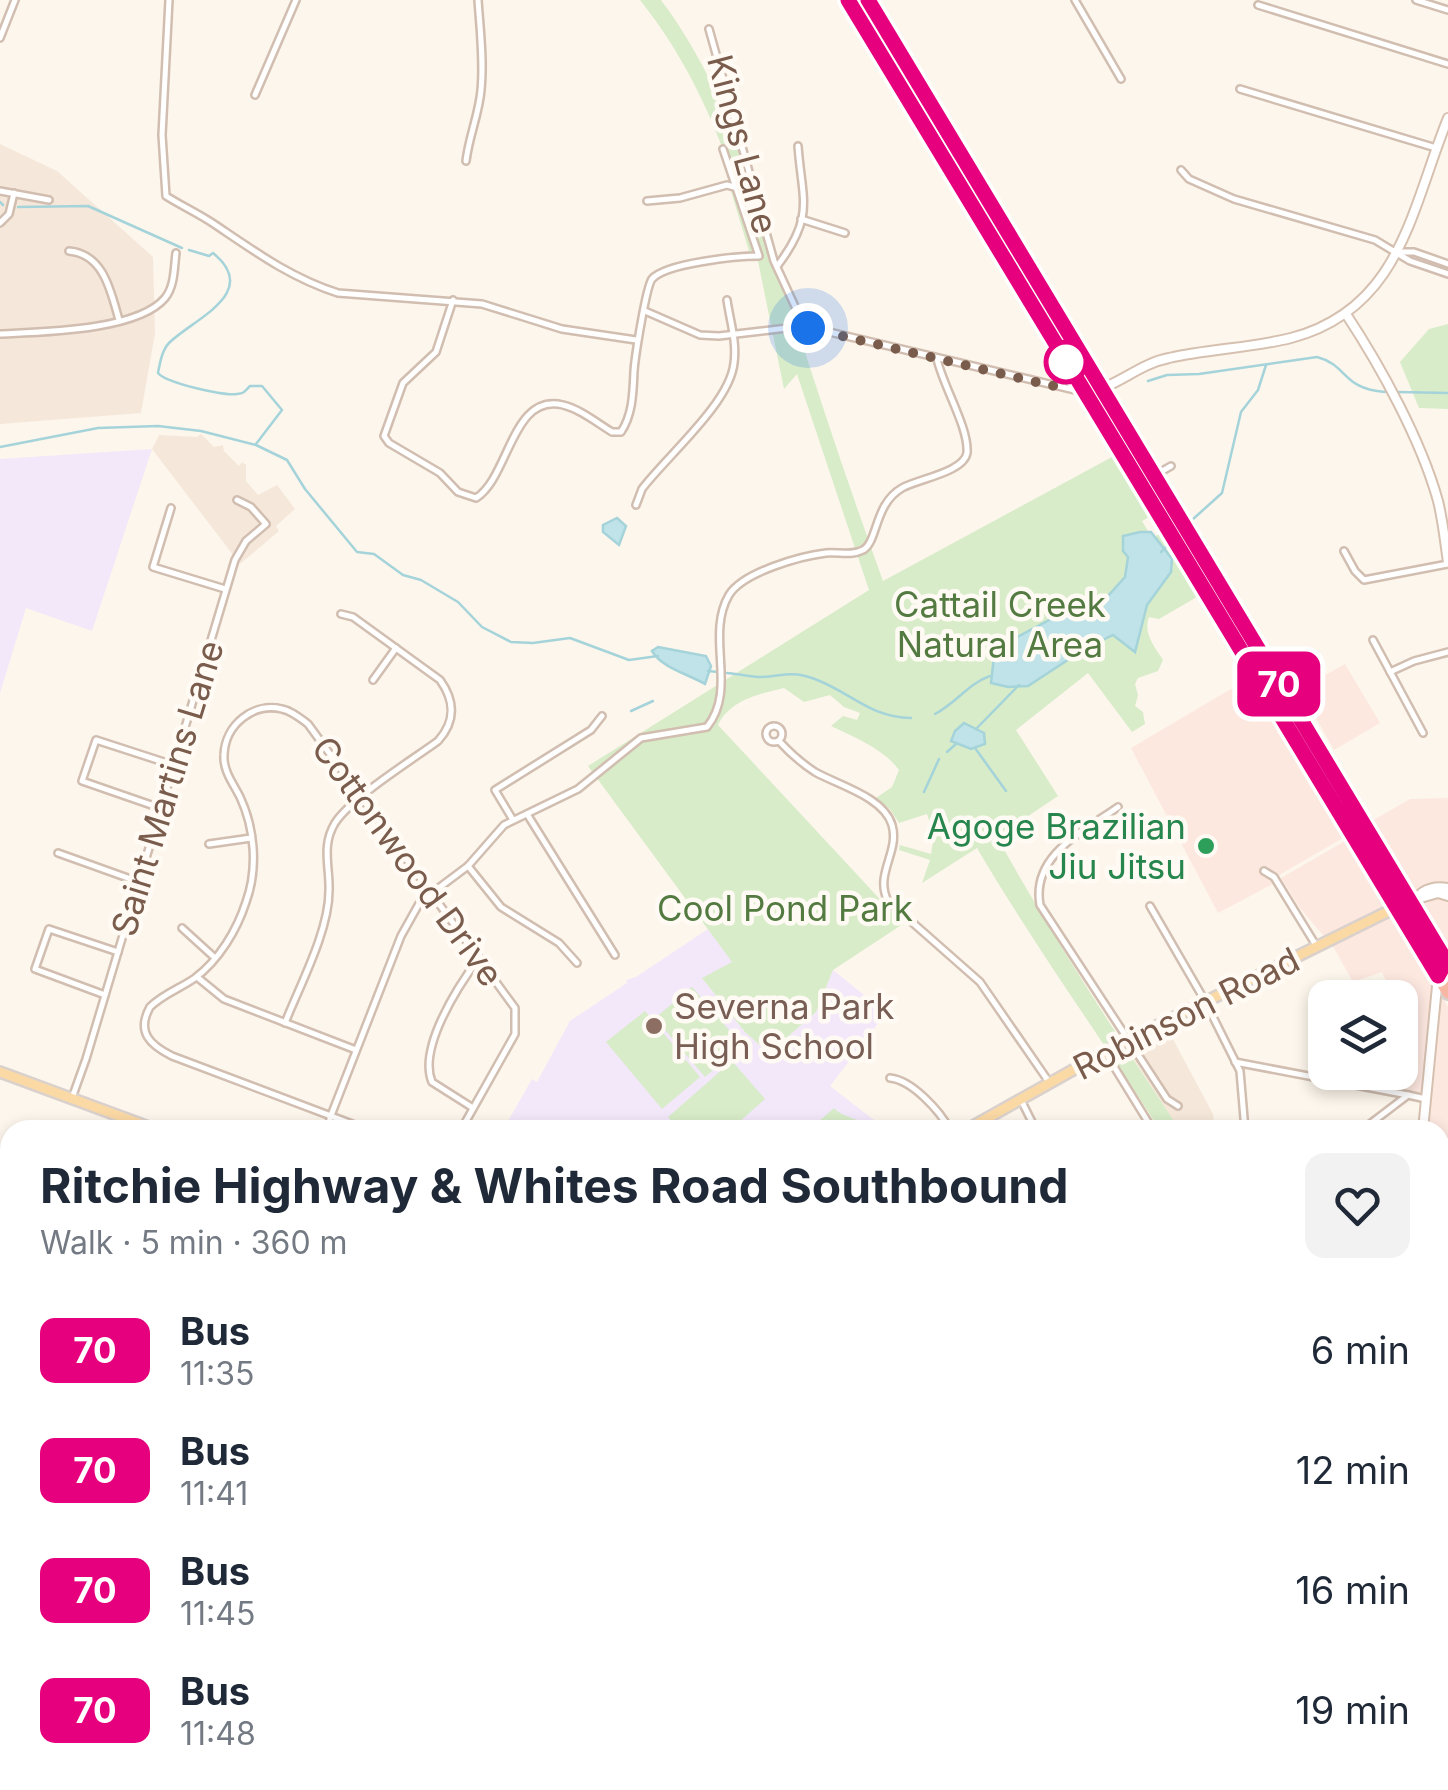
<!DOCTYPE html>
<html lang="en">
<head>
<meta charset="utf-8">
<style>
	:root { --surface:#fff; --page:#f2f2f3; --text:#1f2937; --muted:#747a83 }
	body { margin:0; font-family:Inter,sans-serif; background:var(--page); color:var(--text); height:100vh; display:flex; flex-direction:column; font-size:38px; white-space:nowrap }
	* { box-sizing:border-box; margin:0 }
	p { font-size:32px; color:var(--muted) }
	.icon { flex:none; width:55px; height:55px; fill:none; stroke:currentColor; stroke-width:2; stroke-linecap:round; stroke-linejoin:round }
	.map { position:relative; flex:1; overflow:hidden }
	.sheet { position:absolute; left:0px; top:1120px; width:1450px; height:670px; display:flex; flex-direction:column; background:var(--surface); border-radius:30px 30px 0 0; box-shadow:0 5px 15px #0003 }
	.sheet>* { flex:none }
	.badge { padding:0 20px; border-radius:15px; font-size:35px; line-height:65px }
	.tools { position:absolute; left:1308px; top:980px; display:grid; gap:20px }
	.tools a { display:grid; place-items:center; width:110px; height:110px; border-radius:20px; background:var(--surface); box-shadow:0 5px 15px #0003; font-size:50px }
	.you { position:absolute; width:50px; height:50px; margin:-25px; border:8px solid #fff; border-radius:50%; background:#1a73e8; box-shadow:0 0 0 15px #1a73e833 }
	.map>.badge { position:absolute; translate:-50% -50%; box-shadow:0 0 0 5px #fff }
	.round { display:grid; place-items:center; flex:none; width:105px; height:105px; border-radius:20px; background:var(--page) }
	.headline { display:flex; align-items:center; justify-content:space-between; height:170px; padding:0 40px }
	h1 { font-size:48px; font-weight:700; line-height:75px }
	ul { padding:0; list-style:none }
	li { display:flex; align-items:center; gap:30px; height:120px; padding:0 40px }
	li div { flex:1 }
	li b { display:block; font-size:38px }
	li em { font-style:normal }
	li .badge { min-width:110px; font-weight:700; text-align:center }
	.map>svg:first-child { display:block }
	.residential { fill:#f5e8da }
	.commercial { fill:#fde8e0 }
	.education { fill:#f3e8fa }
	.green { fill:#d8ecc9 }
	.water { fill:#bfe3e8; stroke:#a5d3da; stroke-width:2.5 }
	.lines { fill:none; stroke-linecap:round; stroke-linejoin:round }
	.stream { stroke:#a5d3da; stroke-width:2.5 }
	.street-casing { stroke:#d1beb0; stroke-width:10 }
	.secondary-casing { stroke:#d6c0b0; stroke-width:12 }
	.primary-casing { stroke:#dad1cd; stroke-width:14 }
	.highway-casing { stroke:#dad1cd; stroke-width:16 }
	.street { stroke:#fff; stroke-width:5 }
	.secondary { stroke:#fff; stroke-width:8 }
	.primary { stroke:#fbd9a5; stroke-width:9 }
	.highway { stroke:#f7b7a3; stroke-width:11 }
	.line-casing { stroke:#fff; stroke-width:22 }
	.line { stroke:#e6007e; stroke-width:15 }
	.walk { stroke:#7a5c4d; stroke-width:10; stroke-dasharray:0 18 }
	.stop-dot { fill:#fff; stroke:#e6007e; stroke-width:5 }
	.leisure-dot { fill:#2e9e5b; stroke:#fffaf3; stroke-width:4 }
	.education-dot { fill:#8d6e63; stroke:#fffaf3; stroke-width:4 }
	.labels { text-anchor:middle; dominant-baseline:central; stroke-width:9; stroke-linejoin:round; paint-order:stroke }
	.street-label { font-size:35px; fill:#7a5c4d; stroke:#fffaf3 }
	.park-label { font-size:35px; fill:#537a41; stroke:#fffaf3 }
	.leisure-label { font-size:35px; fill:#27864d; stroke:#fffaf3; text-anchor:end }
	.education-label { font-size:35px; fill:#785e54; stroke:#fffaf3; text-anchor:start }
</style>
</head>
<body>
<div class="map">
<svg width="1448" height="1790" viewBox="0 0 1448 1790">
	<rect width="100%" height="100%" fill="#fdf6ec"/>
	<g class="residential">
		<polygon points="0,144 57,171 153,257 155,333 141,413 0,424"/>
		<polygon points="201,434 214,447 223,445 224,451 239,466 242,462 246,465 246,481 258,495 277,485 295,509 276,526 279,531 240,564 152,449 159,435 197,437"/>
		<polygon points="1168,1030 1213,1114 1215,1130 1179,1130 1128,1050"/>
	</g>
	<g class="commercial">
		<polygon points="1345,664 1380,723 1334,750 1300,689"/>
		<polygon points="1246,680 1343,838 1281,874 1271,885 1218,913 1131,748"/>
		<polygon points="1448,798 1448,944 1372,821 1410,799"/>
		<polygon points="1345,841 1448,1007 1448,1164 1440,1170 1440,1130 1422,1130 1422,1093 1382,1085 1382,1073 1400,1072 1400,998 1393,997 1382,972 1353,982 1334,948 1300,908 1281,878"/>
		<polygon points="1448,1695 1448,1756 1440,1753 1440,1699"/>
	</g>
	<g class="education">
		<polygon points="152,449 92,631 26,608 0,693 0,459"/>
		<polygon points="708,929 733,962 703,979 745,1032 769,1053 816,1012 833,970 886,1013 830,1086 887,1130 503,1130 532,1079 537,1082 570,1021 627,983 626,980 636,977"/>
	</g>
	<g class="green">
		<path d="M 640,0 L 661,0 C 731,93 758,205 793,314 C 821,404 851,492 883,581 L 1112,457 L 1149,517 L 1142,521 L 1152,538 L 1159,534 L 1197,597 L 1159,619 L 1149,617 C 1143,633 1154,646 1163,660 L 1158,671 L 1138,678 L 1135,684 L 1138,695 L 1135,706 L 1143,712 L 1145,724 L 1132,732 L 1088,673 L 1016,730 L 1058,796 L 997,837 C 1053,938 1116,1034 1180,1130 L 1160,1130 C 1099,1035 1034,945 977,848 L 922,883 L 930,860 L 899,850 L 900,845 L 931,854 L 934,836 L 927,814 L 899,823 L 890,809 L 876,798 L 892,787 L 899,770 C 884,749 854,737 831,726 L 843,716 L 857,720 L 860,713 L 844,707 L 830,695 L 804,702 L 784,688 C 759,694 730,700 718,725 L 903,924 L 833,970 L 816,1012 L 769,1053 L 745,1032 L 702,978 L 732,962 L 588,766 L 869,590 L 797,374 L 784,389 L 758,261 L 749,251 L 730,188 L 736,186 C 713,117 686,58 640,0 Z"/>
		<polygon points="1448,324 1448,409 1419,408 1400,362 1429,329"/>
		<polygon points="692,987 742,1045 705,1077 655,1018"/>
		<polygon points="645,1011 700,1077 662,1109 606,1042"/>
		<polygon points="732,1061 765,1099 730,1130 679,1130 668,1117"/>
		<path d="M 834,1108 C 844,1119 859,1116 869,1130 C 850,1130 839,1113 820,1130 L 809,1130 Z"/>
		<polygon points="1440,1768 1446,1770 1439,1790 1348,1790 1351,1780 1440,1780"/>
	</g>
	<g class="water">
		<polygon points="617,518 626,526 619,545 603,532 603,525"/>
		<polygon points="1140,532 1151,532 1172,559 1171,572 1147,605 1135,652 1113,635 1083,650 1028,686 1008,687 991,683 994,656 1006,643 1068,610 1089,617 1125,577 1128,557 1123,551 1123,536"/>
		<path d="M 658,647 L 706,656 L 711,666 L 705,684 C 688,674 662,668 652,651 Z"/>
		<polygon points="964,723 984,733 985,744 971,749 951,741 955,731"/>
		<polygon points="606,1780 727,1780 717,1790 604,1790"/>
	</g>
	<g class="lines">
		<g class="stream">
			<polyline points="0,202 3,205"/>
			<polyline points="18,207 88,206 182,248"/>
			<path d="M 189,250 L 209,256 L 213,253 C 262,293 193,319 169,343 C 162,350 160,363 158,373 C 166,383 224,396 237,394 C 245,393 244,392 250,386 L 262,386 L 282,410 L 256,444"/>
			<path d="M 1148,381 L 1167,375 L 1199,374 L 1317,357 C 1348,365 1342,389 1385,392"/>
			<polyline points="1397,392 1448,393"/>
			<polyline points="0,447 98,428 158,426 201,431 256,445 287,460 305,489 357,552 374,554 403,575 421,580 458,602 482,627 511,642 533,643 570,638 629,660 658,656"/>
			<polyline points="1192,520 1222,493 1241,412 1258,390 1266,365"/>
			<polyline points="1161,552 1168,545"/>
			<polyline points="708,671 718,672"/>
			<path d="M 727,673 C 737,674 748,676 758,677 C 780,677 789,670 812,678 C 850,691 868,717 911,718"/>
			<polyline points="631,711 653,701"/>
			<path d="M 935,714 C 955,704 969,683 990,676"/>
			<polyline points="976,729 1019,685"/>
			<polyline points="975,748 1006,791"/>
			<polyline points="947,752 957,743"/>
			<polyline points="924,792 939,759"/>
		</g>
		<defs>
			<g id="street">
				<path d="M 169,0 L 162,135 L 166,196 C 182,206 199,214 214,224 C 254,251 291,278 338,293 L 482,304 L 562,329 L 636,340"/>
				<polyline points="1075,0 1121,79"/>
				<polyline points="1416,0 1448,10"/>
				<polyline points="1258,5 1448,64"/>
				<polyline points="709,29 774,261 804,326"/>
				<polyline points="0,38 15,0"/>
				<polyline points="1240,89 1436,148"/>
				<polyline points="255,95 296,0"/>
				<path d="M 466,161 C 469,136 479,114 481,90 C 484,61 480,29 478,0"/>
				<polyline points="1181,170 1189,179 1234,199 1375,240 1410,261 1448,274"/>
				<polyline points="0,191 49,200"/>
				<polyline points="647,201 680,198 727,185 734,187"/>
				<polyline points="801,219 845,233"/>
				<polyline points="0,223 9,214 14,193"/>
				<path d="M 69,251 C 104,254 111,292 119,320"/>
				<polyline points="1402,252 1414,252 1448,264"/>
				<path d="M 778,265 C 815,216 802,200 798,146"/>
				<path d="M 453,300 L 436,352 L 403,383 L 384,436 L 389,443 L 440,473 L 458,492 L 476,498 C 509,478 512,392 563,405 C 580,409 597,423 612,432 L 621,432 C 633,414 633,392 634,371 C 635,357 646,287 652,279 C 666,263 738,256 759,256 L 723,149"/>
				<polyline points="645,311 700,335 719,336 804,326 1083,392"/>
				<path d="M 0,334 C 40,332 138,331 165,298 C 175,286 174,267 176,253"/>
				<polyline points="1157,474 1171,466"/>
				<path d="M 636,505 L 642,489 C 667,456 730,403 734,363 C 737,342 730,321 727,300"/>
				<polyline points="171,508 153,567 225,589"/>
				<polyline points="1344,551 1355,571 1364,580 1448,564"/>
				<polyline points="1373,640 1423,733"/>
				<polyline points="1390,672 1414,661 1448,652"/>
				<polyline points="373,680 396,648"/>
				<circle cx="774" cy="734" r="8"/>
				<path d="M 779,741 C 790,753 801,763 815,772 C 838,785 884,797 892,825 C 900,852 874,874 888,901 L 980,982 L 1049,1082"/>
				<path d="M 1118,807 C 1084,831 1031,855 1040,905 L 1167,1099 L 1178,1106"/>
				<polyline points="160,808 82,781 96,740 173,765"/>
				<polyline points="527,814 615,955"/>
				<polyline points="513,820 495,790 591,730 602,716"/>
				<polyline points="209,844 251,838"/>
				<polyline points="58,853 139,882"/>
				<polyline points="468,866 501,907 559,943 577,963"/>
				<polyline points="1264,871 1274,877 1317,947"/>
				<polyline points="1150,906 1205,1001 1240,1071 1245,1130"/>
				<polyline points="182,928 215,958"/>
				<polyline points="197,977 224,999 356,1050"/>
				<polyline points="105,995 35,969 49,929 118,952"/>
				<path d="M 285,1023 C 300,985 329,931 329,891 C 330,867 321,846 335,823 C 351,798 412,760 438,741 C 456,721 455,701 440,680 L 353,617 L 341,614"/>
				<polyline points="1105,1052 1153,1130"/>
				<polyline points="1235,1062 1408,1095"/>
				<path d="M 890,1078 C 912,1080 940,1111 950,1130"/>
				<polyline points="72,1098 86,1059 235,560 246,541 266,524 251,507 237,500"/>
				<polyline points="1020,1098 1036,1130"/>
				<path d="M 473,1108 L 432,1082 C 418,1048 458,986 479,958"/>
				<path d="M 329,1130 L 330,1118 L 401,936 L 420,902 L 468,866 L 504,825 L 578,789 L 641,738 L 707,727 C 738,689 705,636 729,595 C 743,572 801,556 826,553 C 839,552 851,556 863,550 C 878,542 874,504 902,488 C 918,479 964,472 967,453 C 969,428 943,386 937,359"/>
				<path d="M 368,1130 L 172,1056 C 150,1045 136,1032 150,1007 C 163,994 181,988 195,978 C 219,960 237,930 246,902 C 258,869 255,829 240,797 C 233,783 223,771 224,755 C 225,725 253,702 282,709 C 292,711 300,718 308,724 L 515,1008 L 515,1034 L 461,1130"/>
				<polyline points="1362,1130 1408,1095 1426,1099"/>
				<polyline points="0,1561 10,1558"/>
				<polyline points="382,1780 390,1790"/>
				<polyline points="1081,1780 1086,1790"/>
				<polyline points="159,1790 166,1780"/>
				<polyline points="548,1790 552,1780"/>
				<polyline points="1033,1790 1053,1780"/>
				<polyline points="1216,1790 1233,1780"/>
				<polyline points="1337,1790 1340,1780"/>
			</g>
			<g id="secondary">
				<path d="M 1346,314 C 1381,367 1421,440 1438,501 C 1443,521 1445,542 1448,562"/>
				<path d="M 1085,393 C 1116,388 1138,364 1169,358 C 1209,349 1251,348 1291,338 C 1401,309 1411,209 1448,118"/>
				<path d="M 1417,898 C 1423,888 1437,886 1448,888"/>
				<polyline points="1410,901 1438,893 1448,896"/>
				<polyline points="1423,1130 1438,976 1446,961"/>
				<polyline points="1440,1546 1448,1555"/>
				<polyline points="1440,1697 1448,1691"/>
				<polyline points="1440,1760 1448,1762"/>
			</g>
			<g id="primary">
				<polyline points="0,1072 157,1130"/>
				<polyline points="966,1130 1114,1047 1399,906"/>
			</g>
			<g id="highway">
				<polyline points="848,0 1448,993"/>
				<polyline points="868,0 1448,964"/>
			</g>
		</defs>
		<use href="#street" class="street-casing"/>
		<use href="#secondary" class="secondary-casing"/>
		<use href="#primary" class="primary-casing"/>
		<use href="#highway" class="highway-casing"/>
		<use href="#street" class="street"/>
		<use href="#secondary" class="secondary"/>
		<use href="#primary" class="primary"/>
		<use href="#highway" class="highway"/>
	</g>
	<g class="lines">
		<defs>
			<polyline id="line" points="848,0 1438,976 1446,961 868,0"/>
		</defs>
		<use href="#line" class="line-casing"/>
		<use href="#line" class="line"/>
		<polyline class="walk" points="808,328 1053,386 1066,362"/>
	</g>
	<circle class="stop-dot" cx="1066" cy="362" r="20"/>
	<circle class="leisure-dot" cx="1206" cy="846" r="10"/>
	<circle class="education-dot" cx="654" cy="1026" r="10"/>
	<g class="labels">
		<g class="street-label">
			<text transform="translate(743 144) rotate(75)">Kings Lane</text>
			<text transform="translate(167 788) rotate(-73)">Saint Martins Lane</text>
			<text transform="translate(408 861) rotate(54)">Cottonwood Drive</text>
			<text transform="translate(1186 1013) rotate(-27)">Robinson Road</text>
		</g>
		<g class="park-label">
			<text x="1000" y="604">Cattail Creek<tspan x="1000" dy="40">Natural Area</tspan></text>
			<text x="785" y="908">Cool Pond Park</text>
		</g>
		<g class="leisure-label">
			<text x="1186" y="826">Agoge Brazilian<tspan x="1186" dy="40">Jiu Jitsu</tspan></text>
		</g>
		<g class="education-label">
			<text x="674" y="1006">Severna Park<tspan x="674" dy="40">High School</tspan></text>
		</g>
	</g>
</svg>
<div class="tools">
<a><svg class="icon" aria-label="layers" viewBox="0 0 24 24"><path d="M12 4l9 5-9 5-9-5zM3 14l9 5 9-5"/></svg></a>
</div>
<div class="you" style="left:808px;top:328px"></div>
<b class="badge" style="left:1279px;top:684px;background:#e6007e;color:#fff">70</b>
<section class="sheet">
<div class="headline"><div><h1>Ritchie Highway &amp; Whites Road Southbound</h1><p>Walk · 5 min · 360 m</p></div><a class="round"><svg class="icon" aria-label="heart" viewBox="0 0 24 24"><path d="M12 20l-8-8c-3-5 5-10 8-4 3-6 11-1 8 4z"/></svg></a></div>
<ul>
<li><span class="badge" style="background:#e6007e;color:#fff">70</span><div><b>Bus</b><p>11:35</p></div><em>6 min</em></li>
<li><span class="badge" style="background:#e6007e;color:#fff">70</span><div><b>Bus</b><p>11:41</p></div><em>12 min</em></li>
<li><span class="badge" style="background:#e6007e;color:#fff">70</span><div><b>Bus</b><p>11:45</p></div><em>16 min</em></li>
<li><span class="badge" style="background:#e6007e;color:#fff">70</span><div><b>Bus</b><p>11:48</p></div><em>19 min</em></li>
</ul>
</section>
</div>
</body>
</html>
